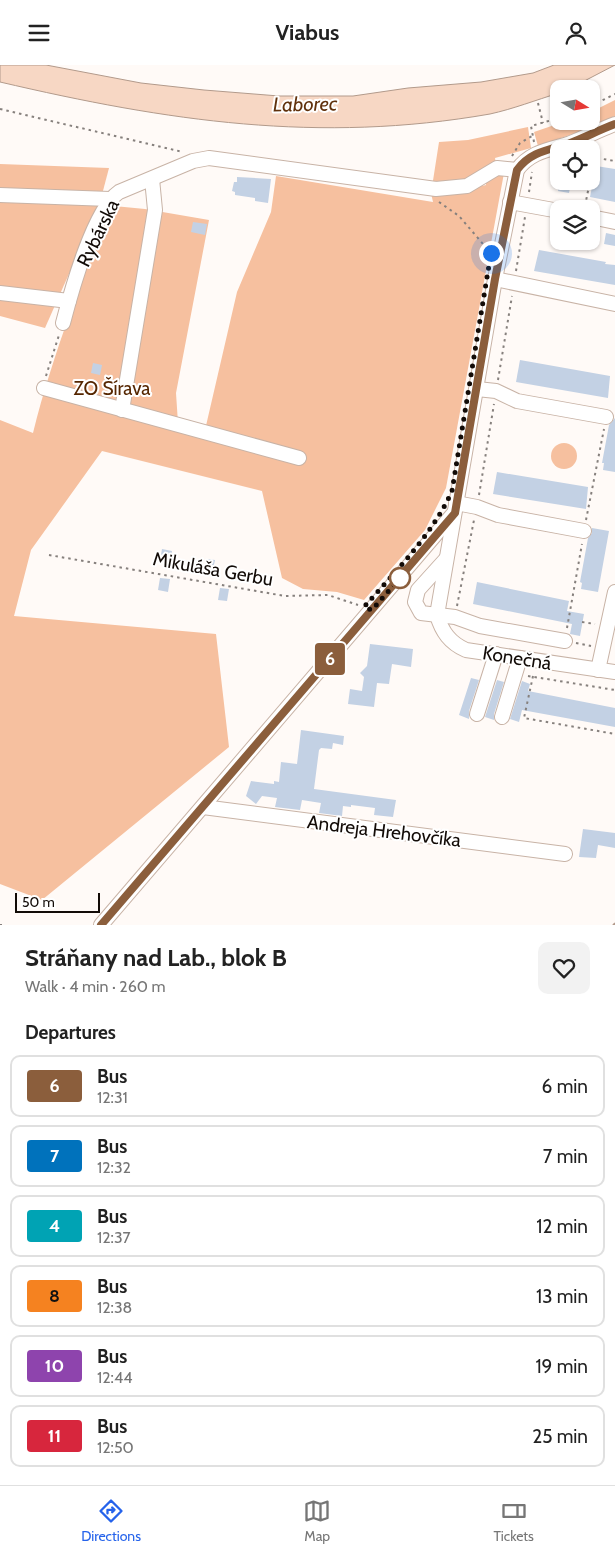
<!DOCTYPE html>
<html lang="en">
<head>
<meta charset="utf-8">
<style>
	:root { --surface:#fff; --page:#f2f2f2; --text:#222; --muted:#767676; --line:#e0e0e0; --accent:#2563eb }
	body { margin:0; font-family:Cabin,sans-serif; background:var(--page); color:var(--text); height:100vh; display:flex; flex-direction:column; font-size:19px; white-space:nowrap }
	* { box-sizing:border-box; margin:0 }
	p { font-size:16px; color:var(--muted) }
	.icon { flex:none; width:28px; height:28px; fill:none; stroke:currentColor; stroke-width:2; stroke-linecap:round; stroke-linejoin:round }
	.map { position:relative; height:860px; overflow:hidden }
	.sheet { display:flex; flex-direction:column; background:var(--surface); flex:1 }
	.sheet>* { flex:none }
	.badge { padding:0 10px; border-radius:4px; font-size:18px; line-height:32px }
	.needle { width:32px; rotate:101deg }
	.tools { position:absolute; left:550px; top:15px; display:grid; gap:10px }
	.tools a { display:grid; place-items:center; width:50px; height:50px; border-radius:10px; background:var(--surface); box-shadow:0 1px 4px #0004; font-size:25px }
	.scale { position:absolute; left:15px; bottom:12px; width:85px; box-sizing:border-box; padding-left:5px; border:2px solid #120b07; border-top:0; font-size:14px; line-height:18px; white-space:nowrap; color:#120b07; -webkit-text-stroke:4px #fff; paint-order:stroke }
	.you { position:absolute; width:25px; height:25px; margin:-12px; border:4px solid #fff; border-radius:50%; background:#1a73e8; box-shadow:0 0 0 8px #1a73e833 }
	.map>.badge { position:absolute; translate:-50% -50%; box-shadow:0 0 0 2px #fff }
	h2 { padding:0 25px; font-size:19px; line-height:45px }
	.round { display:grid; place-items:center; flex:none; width:52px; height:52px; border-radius:10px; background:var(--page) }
	.summary { display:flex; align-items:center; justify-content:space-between; height:85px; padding:0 25px }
	h1 { font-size:24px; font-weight:700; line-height:38px }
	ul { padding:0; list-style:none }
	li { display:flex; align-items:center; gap:15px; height:62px; margin:0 10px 8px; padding:0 15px; border:2px solid var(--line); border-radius:10px }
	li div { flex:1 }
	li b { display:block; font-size:19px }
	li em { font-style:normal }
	li .badge { min-width:55px; font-weight:700; text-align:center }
	header { display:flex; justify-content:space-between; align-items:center; height:65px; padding:0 25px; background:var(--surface); font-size:22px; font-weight:700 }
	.tab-bar { display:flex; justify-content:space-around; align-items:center; height:70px; border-top:1px solid var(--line); background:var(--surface); font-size:14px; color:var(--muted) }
	.tab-bar a { display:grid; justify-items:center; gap:2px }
	.tab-bar .active { color:var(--accent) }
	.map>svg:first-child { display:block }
	.green { fill:#f6c09f }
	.water { fill:#f7d7c4; stroke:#b29a8b }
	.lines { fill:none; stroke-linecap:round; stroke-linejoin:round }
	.stream { stroke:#b29a8b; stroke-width:3 }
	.building { fill:#c3d1e4 }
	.minor-casing { stroke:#c8b3a6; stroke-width:16 }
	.path { stroke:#86807d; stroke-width:2; stroke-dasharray:2.5 4; stroke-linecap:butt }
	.minor { stroke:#fff; stroke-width:14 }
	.line-casing { stroke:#fff; stroke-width:11 }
	.line { stroke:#8b5e3c; stroke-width:8 }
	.walk { stroke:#120b07; stroke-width:5; stroke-dasharray:0 9 }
	.stop-dot { fill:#fff; stroke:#8b5e3c; stroke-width:2.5 }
	.labels { text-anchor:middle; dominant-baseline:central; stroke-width:4; stroke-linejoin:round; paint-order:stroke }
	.street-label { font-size:19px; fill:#120b07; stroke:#fff }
	.park-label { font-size:19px; fill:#552600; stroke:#fff }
	.water-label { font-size:20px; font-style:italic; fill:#60310c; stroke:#fff }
</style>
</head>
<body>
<header><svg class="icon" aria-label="menu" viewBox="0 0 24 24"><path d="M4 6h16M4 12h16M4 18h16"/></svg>Viabus<svg class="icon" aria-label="person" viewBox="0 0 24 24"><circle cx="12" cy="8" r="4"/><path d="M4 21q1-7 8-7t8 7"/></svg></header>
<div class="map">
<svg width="615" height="860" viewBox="0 0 615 860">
	<rect width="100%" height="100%" fill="#fffaf7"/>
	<g class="green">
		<polygon points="615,35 615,51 587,64 538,81 534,67 566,56 591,56 591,47"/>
		<polygon points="528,62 531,83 495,93 496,99 469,117 432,122 439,77 468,75"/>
		<polygon points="0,99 109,103 99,141 45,263 0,251"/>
		<path d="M 504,108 L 446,423 L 425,465 L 364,535 L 337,527 L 303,524 L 282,513 L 262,426 L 102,386 L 31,485 L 14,551 L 216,569 L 229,682 L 42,835 L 0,819 L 0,355 L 33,368 C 43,327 56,288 70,248 C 83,211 96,175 114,141 L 145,144 L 209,155 L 176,328 L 178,358 L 205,365 L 237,227 L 271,147 L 276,111 L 433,137 L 431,128 L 460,126 L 486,120 L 485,114 Z"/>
		<circle cx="564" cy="391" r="13"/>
	</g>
	<path class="water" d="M 0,0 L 46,0 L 141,18 L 204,25 L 279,31 L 353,31 L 408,23 L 481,17 L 533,8 L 554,0 L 615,0 L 569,24 L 559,24 L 559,28 C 536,35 513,44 490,49 C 319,79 167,56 0,17 Z"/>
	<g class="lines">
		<polyline class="stream" points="614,860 615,859"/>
	</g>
	<g class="building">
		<polygon points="596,101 615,104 615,137 590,132"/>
		<polygon points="237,112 271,114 268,138 255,136 255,133 235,130 235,127 232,126 234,117 237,117"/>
		<polygon points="560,116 571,118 569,128 558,126"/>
		<polygon points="193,157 207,159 205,170 191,167"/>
		<polygon points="606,168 615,170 615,181 604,179"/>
		<polygon points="539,185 606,197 605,199 615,200 615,220 534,206"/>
		<polygon points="520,295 610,311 608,333 516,317"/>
		<polygon points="93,298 102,300 100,310 91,308"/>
		<polygon points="615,353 615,407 603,405 604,398 602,398 609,360"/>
		<polygon points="497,407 588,422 586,444 493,429"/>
		<polygon points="592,463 609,466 598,527 581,524 582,518 580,517 588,473 592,468"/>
		<polygon points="162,484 172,486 170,498 160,496"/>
		<polygon points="206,494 215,495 212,509 204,508"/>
		<polygon points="160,513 170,514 168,527 158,525"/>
		<polygon points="477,517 569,536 567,546 584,549 580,571 570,569 572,559 473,539"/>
		<polygon points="220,523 229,524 227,536 218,535"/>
		<polygon points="370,579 413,584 411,602 392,599 389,619 377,618 374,642 348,639 350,624 362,626 364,612 360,608 367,601"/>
		<polygon points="471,613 479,615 469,646 469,654 459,650"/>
		<polygon points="497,615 504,617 494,649 494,655 485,652"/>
		<polygon points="522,616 530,619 528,626 615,643 615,662 522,645 519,657 510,654"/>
		<polygon points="301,665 344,671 343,680 333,678 332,684 321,683 319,685 314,724 396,735 393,752 374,750 375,743 351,740 351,742 343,741 342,751 319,748 321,738 302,735 300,745 275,742 277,733 262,731 256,739 246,731 251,716 274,719 274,716 279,717 281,697 297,699"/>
		<polygon points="583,764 615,768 615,783 598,780 596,793 579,792"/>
	</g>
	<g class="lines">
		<defs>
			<g id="minor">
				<path d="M 615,59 C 599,65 584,73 568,79 C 548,85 530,87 517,105 L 495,214 L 437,550 C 442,567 450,578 466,585 L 615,607"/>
				<polyline points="0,130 110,134"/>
				<polyline points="510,137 559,146"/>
				<polyline points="591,152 615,157"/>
				<polyline points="495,214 615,239"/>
				<polyline points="0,228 69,236"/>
				<path d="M 63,258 C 71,227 94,144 119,127 L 193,96 L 209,93 L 436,124 L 467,121 L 497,103 L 517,105"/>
				<polyline points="44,323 299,393"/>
				<polyline points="477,324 496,326 517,336 606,352"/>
				<polyline points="122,345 155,145 152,114"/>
				<polyline points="456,438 477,442 498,450 584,466"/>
				<polyline points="446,494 418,525 415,537 421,548 455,552 480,561 565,576"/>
				<polyline points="598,605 615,527"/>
				<polyline points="477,649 496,589"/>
				<polyline points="502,652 520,593"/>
				<polyline points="203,742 565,789"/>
				<polyline points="101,860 454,448"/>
			</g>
		</defs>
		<use href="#minor" class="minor-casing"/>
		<g class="path">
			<polyline points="538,38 543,58"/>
			<polyline points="591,41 615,29"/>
			<polyline points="0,44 183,87"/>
			<polyline points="534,77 531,61 559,53"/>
			<polyline points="512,91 520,78 532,71"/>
			<polyline points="591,92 615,96"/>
			<polyline points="591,107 594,92"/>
			<polyline points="529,127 532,107"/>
			<polyline points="439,137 459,151 489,186"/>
			<polyline points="585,141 590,116"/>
			<polyline points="516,206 525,152"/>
			<polyline points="46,311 59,270"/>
			<polyline points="498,315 512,231"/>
			<polyline points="479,430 494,339"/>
			<polyline points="586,455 604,364"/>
			<polyline points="49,490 285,531 328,530 358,540"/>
			<polyline points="457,541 474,455"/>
			<polyline points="582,557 595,559"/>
			<polyline points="567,563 582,479"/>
			<polyline points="576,578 591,581"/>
			<polyline points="528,611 615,625"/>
			<polyline points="533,611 524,653 615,669"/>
			<polyline points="0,860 2,860"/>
		</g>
		<use href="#minor" class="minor"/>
	</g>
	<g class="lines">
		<defs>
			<path id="line" d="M 101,860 L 455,448 L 495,214 L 517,105 C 530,87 548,85 568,79 C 584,73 599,65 615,59"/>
		</defs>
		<use href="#line" class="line-casing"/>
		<use href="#line" class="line"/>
		<path class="walk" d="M 400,513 L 372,545 L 364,542 C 396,506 432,470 452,426 L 491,188"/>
	</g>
	<circle class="stop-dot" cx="400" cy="513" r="10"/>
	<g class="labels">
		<g class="street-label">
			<text transform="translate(98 168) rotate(-64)">Rybárska</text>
			<text transform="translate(213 504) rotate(10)">Mikuláša Gerbu</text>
			<text transform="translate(517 593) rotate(9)">Konečná</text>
			<text transform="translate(384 766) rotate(7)">Andreja Hrehovčíka</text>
		</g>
		<g class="park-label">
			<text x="112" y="323">ZO Šírava</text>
		</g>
		<g class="water-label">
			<text transform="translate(305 39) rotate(-1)">Laborec</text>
		</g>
	</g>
</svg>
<div class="tools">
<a><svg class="needle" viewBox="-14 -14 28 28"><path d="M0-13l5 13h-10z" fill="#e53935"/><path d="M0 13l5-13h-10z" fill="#767676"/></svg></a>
<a><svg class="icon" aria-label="locate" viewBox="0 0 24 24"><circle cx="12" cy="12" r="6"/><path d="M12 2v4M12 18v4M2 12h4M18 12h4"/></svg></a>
<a><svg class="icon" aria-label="layers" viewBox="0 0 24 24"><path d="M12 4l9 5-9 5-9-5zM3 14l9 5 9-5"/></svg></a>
</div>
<div class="scale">50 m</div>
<div class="you" style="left:491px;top:188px"></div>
<b class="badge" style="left:330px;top:594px;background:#8b5e3c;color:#fff">6</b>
</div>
<section class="sheet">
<div class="summary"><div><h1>Stráňany nad Lab., blok B</h1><p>Walk · 4 min · 260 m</p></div><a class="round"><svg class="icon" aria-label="heart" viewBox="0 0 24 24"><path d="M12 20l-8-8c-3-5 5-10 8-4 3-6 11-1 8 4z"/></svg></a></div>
<h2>Departures</h2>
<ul>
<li><span class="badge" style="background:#8b5e3c;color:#fff">6</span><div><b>Bus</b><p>12:31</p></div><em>6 min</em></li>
<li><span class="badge" style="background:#0072bc;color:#fff">7</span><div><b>Bus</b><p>12:32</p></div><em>7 min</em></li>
<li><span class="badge" style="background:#00a3b4;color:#fff">4</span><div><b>Bus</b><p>12:37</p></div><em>12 min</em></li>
<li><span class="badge" style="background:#f58220;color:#111">8</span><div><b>Bus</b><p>12:38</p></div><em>13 min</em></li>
<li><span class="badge" style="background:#8e44ad;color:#fff">10</span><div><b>Bus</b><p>12:44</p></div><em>19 min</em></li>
<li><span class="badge" style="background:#d7263d;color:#fff">11</span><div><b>Bus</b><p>12:50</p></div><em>25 min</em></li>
</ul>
</section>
<nav class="tab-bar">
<a class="active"><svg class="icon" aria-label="directions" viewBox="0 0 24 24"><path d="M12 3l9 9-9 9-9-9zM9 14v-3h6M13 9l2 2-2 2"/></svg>Directions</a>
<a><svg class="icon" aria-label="map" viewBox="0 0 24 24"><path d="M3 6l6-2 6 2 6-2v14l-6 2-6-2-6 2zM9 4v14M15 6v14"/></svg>Map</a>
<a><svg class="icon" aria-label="tickets" viewBox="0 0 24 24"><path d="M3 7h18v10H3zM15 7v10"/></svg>Tickets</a>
</nav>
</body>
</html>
